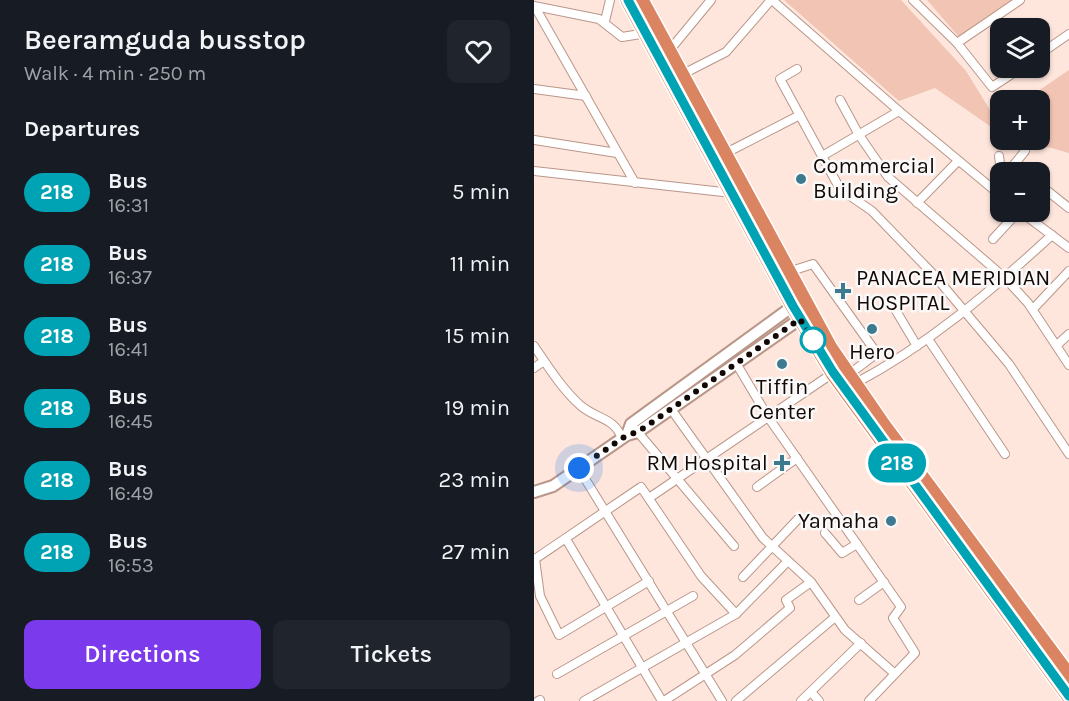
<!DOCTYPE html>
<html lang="en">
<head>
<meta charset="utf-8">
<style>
	:root { --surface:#171b24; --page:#20242c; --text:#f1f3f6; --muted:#9ea1a6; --accent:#7c3aed }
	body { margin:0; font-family:Karla,sans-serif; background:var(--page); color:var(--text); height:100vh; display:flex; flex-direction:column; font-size:22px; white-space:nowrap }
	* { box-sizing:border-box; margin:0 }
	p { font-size:20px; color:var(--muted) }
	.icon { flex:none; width:33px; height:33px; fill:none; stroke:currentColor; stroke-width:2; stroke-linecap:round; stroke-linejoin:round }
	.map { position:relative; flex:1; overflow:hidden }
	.sheet { display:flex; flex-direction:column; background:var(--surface); width:534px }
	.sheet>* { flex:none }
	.badge { padding:0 12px; border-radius:20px; font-size:21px; line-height:39px }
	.buttons { position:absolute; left:456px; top:18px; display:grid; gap:12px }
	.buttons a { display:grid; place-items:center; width:60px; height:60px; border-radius:12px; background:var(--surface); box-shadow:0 2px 4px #0004; font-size:30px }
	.you { position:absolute; width:30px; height:30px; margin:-15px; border:4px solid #fff; border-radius:50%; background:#1a73e8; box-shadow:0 0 0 9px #1a73e833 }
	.map>.badge { position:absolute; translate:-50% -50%; box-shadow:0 0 0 3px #fff }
	h2 { padding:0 24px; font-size:22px; line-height:54px }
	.round { display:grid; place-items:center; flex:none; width:63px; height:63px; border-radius:12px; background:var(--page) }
	.head { display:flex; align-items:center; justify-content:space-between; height:102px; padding:0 24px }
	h1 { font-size:28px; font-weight:600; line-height:45px }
	.button { display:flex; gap:12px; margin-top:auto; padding:12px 24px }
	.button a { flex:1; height:69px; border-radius:12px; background:var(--accent); color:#fff; font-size:24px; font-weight:600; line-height:69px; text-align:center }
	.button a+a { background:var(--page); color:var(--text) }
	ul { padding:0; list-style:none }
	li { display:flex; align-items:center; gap:18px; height:72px; padding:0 24px }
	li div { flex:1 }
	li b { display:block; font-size:22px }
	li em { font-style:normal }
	li .badge { min-width:66px; font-weight:700; text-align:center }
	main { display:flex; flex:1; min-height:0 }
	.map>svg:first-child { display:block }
	.green { fill:#f1c4b3 }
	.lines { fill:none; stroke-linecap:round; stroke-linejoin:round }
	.street-casing { stroke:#ba9688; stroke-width:10 }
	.secondary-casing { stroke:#ba9688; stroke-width:14 }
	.highway-casing { stroke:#fff; stroke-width:18 }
	.street { stroke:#fff; stroke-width:8 }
	.secondary { stroke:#fff; stroke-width:10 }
	.highway { stroke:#db8461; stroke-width:15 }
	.line-casing { stroke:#fff; stroke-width:14 }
	.line { stroke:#00a3b4; stroke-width:9 }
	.walk { stroke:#140805; stroke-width:6; stroke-dasharray:0 10.8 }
	.poi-dot { fill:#3d7a90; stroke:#f9f9f9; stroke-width:2 }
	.stop-dot { fill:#fff; stroke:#00a3b4; stroke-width:3 }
	.labels { text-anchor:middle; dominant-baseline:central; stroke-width:5; stroke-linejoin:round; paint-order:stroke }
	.poi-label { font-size:22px; fill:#140805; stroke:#f9f9f9; text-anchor:start }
</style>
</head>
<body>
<main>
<section class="sheet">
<div class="head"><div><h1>Beeramguda busstop</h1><p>Walk · 4 min · 250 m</p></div><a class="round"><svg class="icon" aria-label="heart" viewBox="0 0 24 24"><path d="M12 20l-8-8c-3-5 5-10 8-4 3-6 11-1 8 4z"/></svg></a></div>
<h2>Departures</h2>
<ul>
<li><span class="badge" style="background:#00a3b4;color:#fff">218</span><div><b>Bus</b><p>16:31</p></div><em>5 min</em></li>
<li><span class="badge" style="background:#00a3b4;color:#fff">218</span><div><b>Bus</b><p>16:37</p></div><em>11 min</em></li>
<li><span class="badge" style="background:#00a3b4;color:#fff">218</span><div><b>Bus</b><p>16:41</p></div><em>15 min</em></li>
<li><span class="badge" style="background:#00a3b4;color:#fff">218</span><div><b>Bus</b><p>16:45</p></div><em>19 min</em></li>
<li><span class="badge" style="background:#00a3b4;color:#fff">218</span><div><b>Bus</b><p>16:49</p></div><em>23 min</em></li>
<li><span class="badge" style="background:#00a3b4;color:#fff">218</span><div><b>Bus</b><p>16:53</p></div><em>27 min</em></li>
</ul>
<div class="button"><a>Directions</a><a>Tickets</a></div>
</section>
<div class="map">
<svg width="535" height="701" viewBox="0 0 535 701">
	<rect width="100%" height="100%" fill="#fee6dd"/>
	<g class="green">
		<polygon points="250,0 367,0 432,71 456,110 466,107 466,133 401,88 365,101"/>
		<polygon points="393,0 478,0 425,37"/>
		<polygon points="535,70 535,153 489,140 506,140 506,100 491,100"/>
	</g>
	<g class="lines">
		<defs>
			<g id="street">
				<polyline points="238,0 365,111 466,195"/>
				<polyline points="379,0 423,43 458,87 487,68"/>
				<polyline points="0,6 65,19 88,37 113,33"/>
				<polyline points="1,7 101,183"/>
				<polyline points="71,21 76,0"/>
				<polyline points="423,43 486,0"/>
				<polyline points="135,51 177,0"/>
				<polyline points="506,54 535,34"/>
				<polyline points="263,69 246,79 306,189 338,211 400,275 475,364 535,454"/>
				<polyline points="147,75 192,52 237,0"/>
				<polyline points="0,89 52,96"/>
				<polyline points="306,100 325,135 354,177 471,278 494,303 535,365"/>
				<polyline points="0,140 83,153"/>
				<polyline points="190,154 266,115"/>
				<polyline points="290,155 365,111"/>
				<polyline points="465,156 466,164 475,172"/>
				<polyline points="480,165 489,172"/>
				<polyline points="0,171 198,193"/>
				<polyline points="474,172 491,151"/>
				<polyline points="506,185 535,208"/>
				<polyline points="460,190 466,182"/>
				<polyline points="383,203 424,161"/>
				<polyline points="487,212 535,248"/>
				<polyline points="459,239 484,212"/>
				<polyline points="254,272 279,264 339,348 338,357 314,375"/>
				<polyline points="358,304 383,346"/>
				<polyline points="499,309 535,271"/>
				<polyline points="394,339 471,454"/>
				<polyline points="523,345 535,334"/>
				<path d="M 0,346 C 13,365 28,389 46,405 C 61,419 81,417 88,439"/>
				<polyline points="202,363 234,417 367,607 359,618 381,653 335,701"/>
				<polyline points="0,368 10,361"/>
				<path d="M 320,384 C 394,345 456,292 518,235"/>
				<polyline points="137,409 229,538 277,582 311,630 360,673"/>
				<polyline points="102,430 200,546"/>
				<polyline points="45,469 188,701"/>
				<polyline points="223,487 263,458"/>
				<polyline points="115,498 299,373"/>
				<polyline points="291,533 308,553 323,544"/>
				<polyline points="32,539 128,701"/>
				<polyline points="209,577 264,519"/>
				<polyline points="115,581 25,635 6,596 1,559 107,487 167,576 202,614 254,561"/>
				<polyline points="325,600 350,582"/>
				<polyline points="23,674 159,596"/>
				<polyline points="278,693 285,701"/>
				<polyline points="4,701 6,700"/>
				<polyline points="50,701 202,614"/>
				<polyline points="130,701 201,655 256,608 252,600 277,582"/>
				<polyline points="202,701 300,618"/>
				<polyline points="267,701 327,643"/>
			</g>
			<g id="secondary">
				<polyline points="93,435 97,424 259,306"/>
				<polyline points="0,492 19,486 93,435 104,432 266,319"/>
			</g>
			<g id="highway">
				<polyline points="94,0 259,306 299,373 535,696"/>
				<polyline points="107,0 296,348 349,425 535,676"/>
			</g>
		</defs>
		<use href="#street" class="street-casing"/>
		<use href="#secondary" class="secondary-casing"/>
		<use href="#highway" class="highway-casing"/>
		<use href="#street" class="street"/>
		<use href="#secondary" class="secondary"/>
		<use href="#highway" class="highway"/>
	</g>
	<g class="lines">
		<defs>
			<polyline id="line" points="94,0 259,306 299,372 535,696"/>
		</defs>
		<use href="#line" class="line-casing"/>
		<use href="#line" class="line"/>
		<polyline class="walk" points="45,468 93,435 104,432 266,319 279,340"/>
	</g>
	<g class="poi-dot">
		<circle cx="267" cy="179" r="6"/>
		<path d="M306 282h6v6h6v6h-6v6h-6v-6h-6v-6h6z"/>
		<circle cx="338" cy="329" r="6"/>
		<circle cx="248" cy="364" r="6"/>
		<path d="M245 454h6v6h6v6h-6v6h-6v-6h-6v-6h6z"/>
		<circle cx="357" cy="521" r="6"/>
	</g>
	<circle class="stop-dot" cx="279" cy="340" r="12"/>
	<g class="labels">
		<g class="poi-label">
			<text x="279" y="166">Commercial<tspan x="279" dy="25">Building</tspan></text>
			<text x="322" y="278">PANACEA MERIDIAN<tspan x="322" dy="25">HOSPITAL</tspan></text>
			<text x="338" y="352" text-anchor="middle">Hero</text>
			<text x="248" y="387" text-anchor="middle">Tiffin<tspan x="248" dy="25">Center</tspan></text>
			<text x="234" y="463" text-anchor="end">RM Hospital</text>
			<text x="345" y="521" text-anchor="end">Yamaha</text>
		</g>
	</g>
</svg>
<div class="buttons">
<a><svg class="icon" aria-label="layers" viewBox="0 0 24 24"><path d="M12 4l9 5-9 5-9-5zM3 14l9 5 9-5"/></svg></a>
<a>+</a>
<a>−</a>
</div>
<div class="you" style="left:45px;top:468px"></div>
<b class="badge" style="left:363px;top:463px;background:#00a3b4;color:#fff">218</b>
</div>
</main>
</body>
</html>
